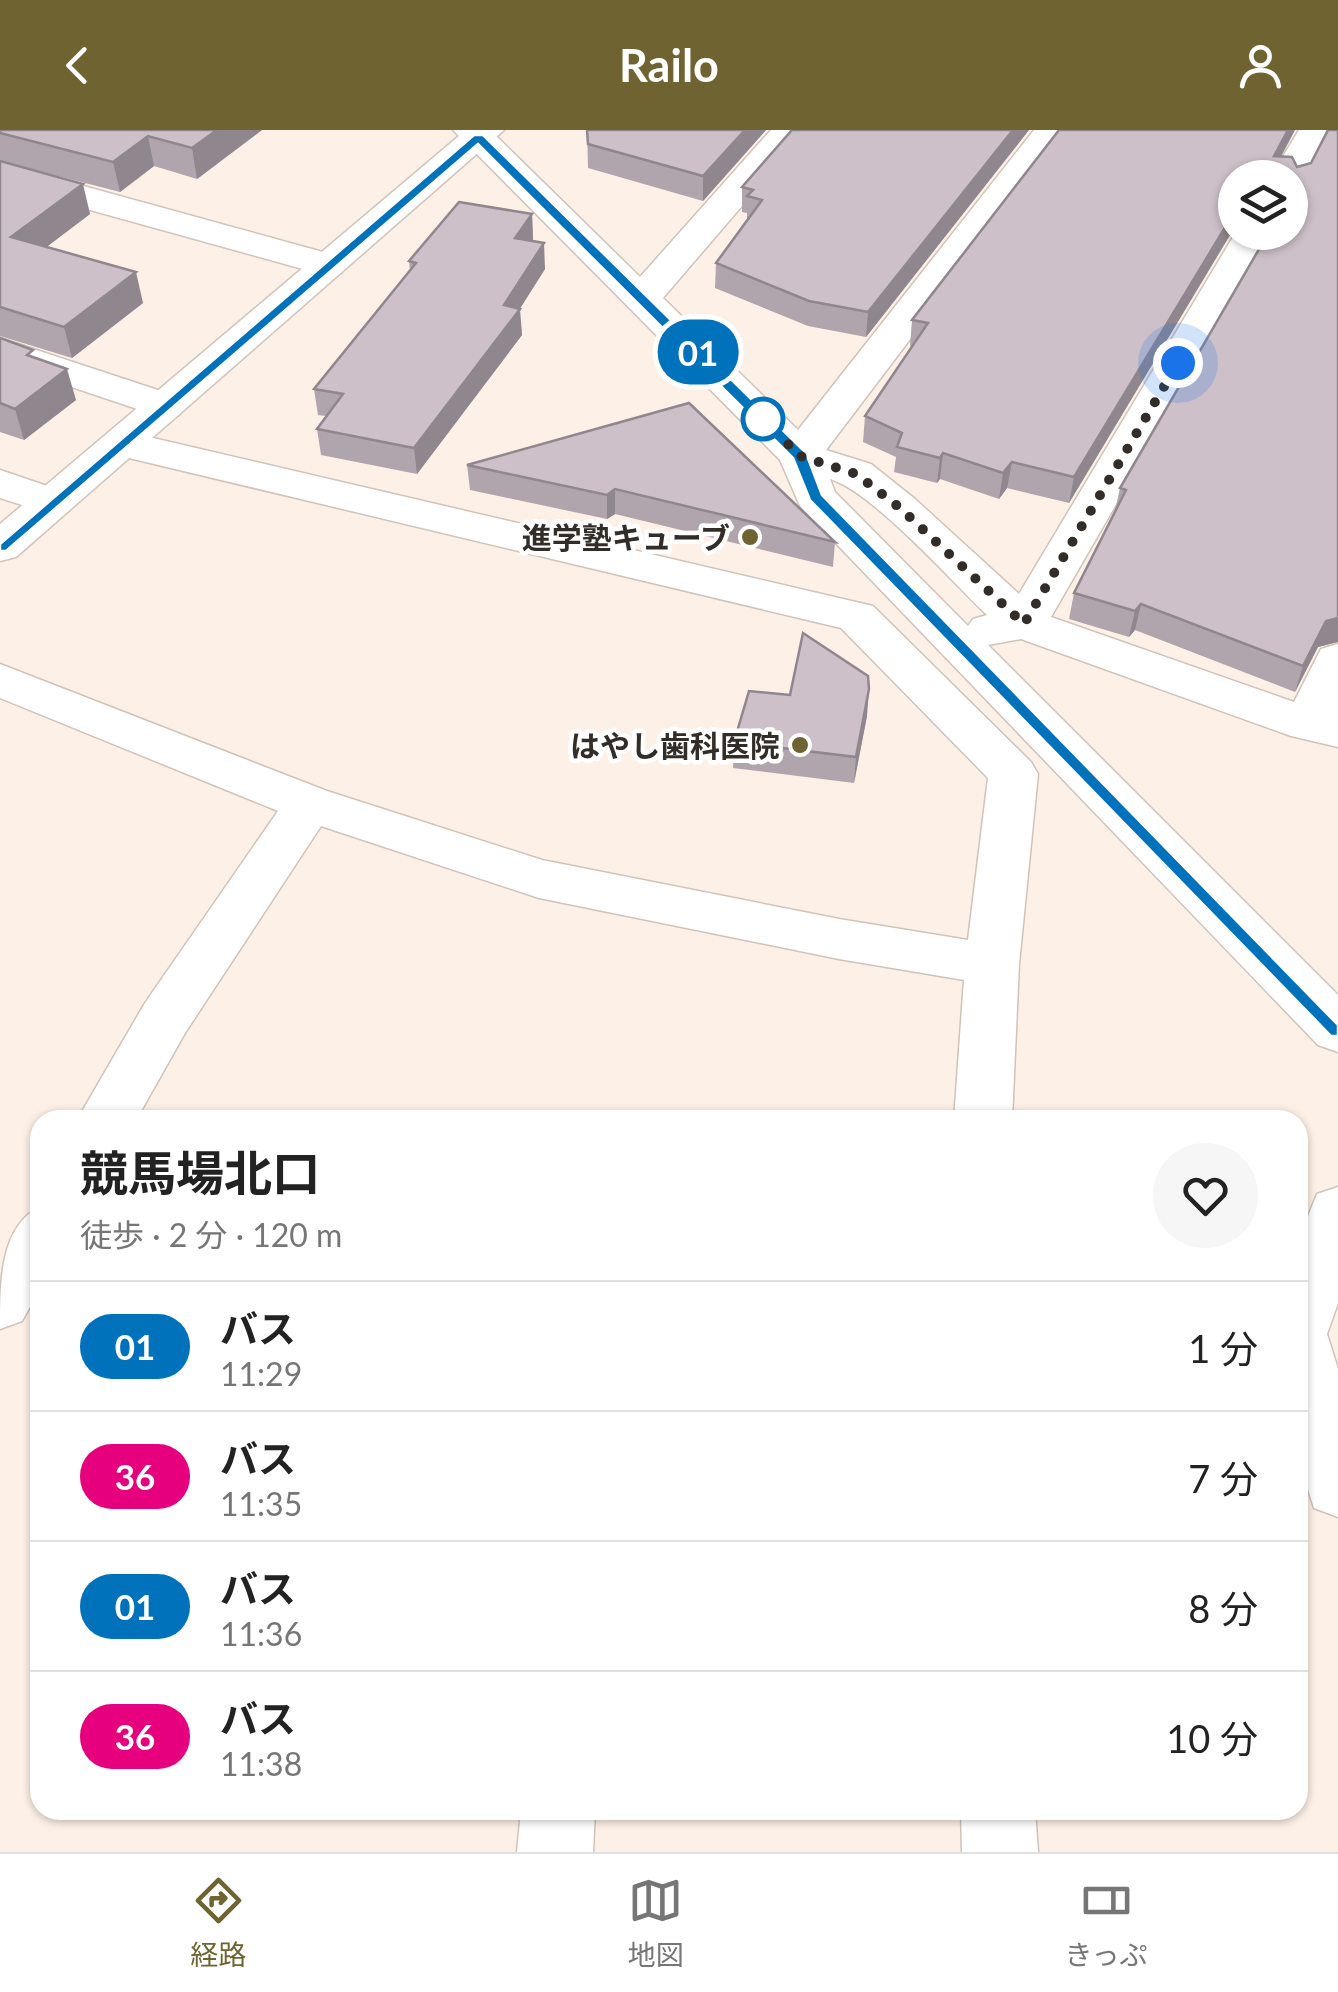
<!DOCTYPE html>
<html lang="ja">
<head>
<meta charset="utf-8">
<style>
	:root { --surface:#fff; --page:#f6f6f6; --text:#222; --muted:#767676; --line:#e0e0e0; --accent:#6f6431 }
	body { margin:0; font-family:Lato,"Noto Sans JP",sans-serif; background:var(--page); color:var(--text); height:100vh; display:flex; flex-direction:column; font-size:38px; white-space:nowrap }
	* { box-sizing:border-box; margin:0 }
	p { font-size:32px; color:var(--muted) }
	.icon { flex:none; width:55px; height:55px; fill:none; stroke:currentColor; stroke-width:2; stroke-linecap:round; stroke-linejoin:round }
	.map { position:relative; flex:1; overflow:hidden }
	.side { position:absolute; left:30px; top:980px; width:1278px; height:710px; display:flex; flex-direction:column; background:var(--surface); border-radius:30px; box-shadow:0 2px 8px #0004 }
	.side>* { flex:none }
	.badge { padding:0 20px; border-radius:32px; font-size:35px; line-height:65px }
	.controls { position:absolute; left:1218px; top:30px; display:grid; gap:20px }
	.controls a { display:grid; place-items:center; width:90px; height:90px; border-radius:50%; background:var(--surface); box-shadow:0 2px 8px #0004; font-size:50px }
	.you { position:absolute; width:50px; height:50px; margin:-25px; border:8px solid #fff; border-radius:50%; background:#1a73e8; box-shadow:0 0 0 15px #1a73e833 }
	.map>.badge { position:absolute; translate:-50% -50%; box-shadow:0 0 0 5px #fff }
	.round { display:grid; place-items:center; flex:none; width:105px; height:105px; border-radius:52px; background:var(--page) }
	.headline { display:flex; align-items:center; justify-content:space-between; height:170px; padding:0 50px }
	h1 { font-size:48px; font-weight:700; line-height:75px }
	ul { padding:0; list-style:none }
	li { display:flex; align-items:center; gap:30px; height:130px; padding:0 50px; border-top:2px solid var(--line) }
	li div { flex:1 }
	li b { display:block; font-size:38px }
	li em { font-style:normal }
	li .badge { min-width:110px; font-weight:700; text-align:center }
	header { display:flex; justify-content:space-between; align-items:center; height:130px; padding:0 50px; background:var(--accent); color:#fff; font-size:45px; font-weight:700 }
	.menu { display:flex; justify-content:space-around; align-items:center; height:140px; border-top:2px solid var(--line); background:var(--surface); font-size:28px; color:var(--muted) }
	.menu a { display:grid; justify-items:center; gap:5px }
	.menu .active { color:var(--accent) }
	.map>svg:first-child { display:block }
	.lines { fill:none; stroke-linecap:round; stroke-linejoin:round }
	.minor-casing { stroke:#d0c3b9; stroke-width:3 }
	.major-casing { stroke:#d0c3b9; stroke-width:3 }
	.minor { fill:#fff; fill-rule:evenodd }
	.major { fill:#fff; fill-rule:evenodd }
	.wall { fill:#b0a5ad }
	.shaded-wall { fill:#90868d }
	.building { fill:#cdc0c9; stroke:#90868d; stroke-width:2.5 }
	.line { fill:#0072bc; stroke:#fff; stroke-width:2.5 }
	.walk { stroke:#322d29; stroke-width:10; stroke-dasharray:0 18 }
	.stop-dot { fill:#fff; stroke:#0072bc; stroke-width:5 }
	.poi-dot { fill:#6f6431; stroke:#fff; stroke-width:4 }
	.labels { text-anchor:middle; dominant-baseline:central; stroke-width:9; stroke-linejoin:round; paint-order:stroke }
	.poi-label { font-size:30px; font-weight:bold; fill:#322d29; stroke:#fff; text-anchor:end }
</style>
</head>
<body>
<header><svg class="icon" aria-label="back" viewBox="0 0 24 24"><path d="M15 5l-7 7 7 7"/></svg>Railo<svg class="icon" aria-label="person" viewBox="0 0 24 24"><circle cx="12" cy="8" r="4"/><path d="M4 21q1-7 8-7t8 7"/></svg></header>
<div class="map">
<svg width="1338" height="1722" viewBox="0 0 1338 1722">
	<rect width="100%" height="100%" fill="#fdf0e6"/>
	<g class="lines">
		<defs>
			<g id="minor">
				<path d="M 453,0 L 490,0 L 640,147 L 771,0 L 807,0 L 663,168 L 798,300 L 1034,0 L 1069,0 L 826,320 L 871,334 L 915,369 L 1019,464 L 1236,102 L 1273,102 L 1051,487 L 1294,572 L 1321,519 L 1338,514 L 1338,617 L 1291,606 L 1021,509 L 988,515 L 1338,865 L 1338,922 L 1318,915 L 800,376 L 780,330 ZM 830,349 C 873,362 952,452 987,485 L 973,489 L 968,496 L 835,362 Z"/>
				<polygon points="1299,0 1333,0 1301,56 1290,58 1290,48 1270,48"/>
				<polygon points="0,33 341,127 347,135 341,143 328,146 0,55"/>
				<polygon points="0,208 179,267 185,276 179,285 164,288 0,233"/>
				<polygon points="123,301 873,476 1031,632 1038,644 1019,834 1012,990 954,990 964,850 839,829 539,768 321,696 185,903 136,990 77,990 145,873 278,681 0,568 0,534 327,661 542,730 839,789 968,810 988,648 841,498 108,323 102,314 108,305"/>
				<polygon points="0,340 68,363 75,372 68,381 53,385 0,368"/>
				<polygon points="1338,1057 1338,1173 1327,1204 1338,1239 1338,1387 1314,1378 1298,1328 1298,1111 1317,1064"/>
				<path d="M 40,1077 L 40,1159 L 22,1191 L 0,1199 C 0,1152 0,1096 40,1077 Z"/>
				<polygon points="521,1680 595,1680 593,1722 517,1722"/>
				<polygon points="961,1680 1035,1680 1038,1722 962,1722"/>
			</g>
			<polygon id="major" points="466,0 504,0 16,427 0,431 0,394"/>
		</defs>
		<use href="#minor" class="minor-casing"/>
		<use href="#major" class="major-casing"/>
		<use href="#minor" class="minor"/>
		<use href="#major" class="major"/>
	</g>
	<g class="wall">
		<polygon points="0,0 262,0 197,49 154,36 120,62 0,31"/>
		<polygon points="587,0 766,0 703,71 588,38"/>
		<polygon points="792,0 1029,0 866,207 808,196 715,158 716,133 747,90 747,83 742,82 742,57"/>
		<polygon points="1059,0 1295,0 1281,27 1292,27 1297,37 1311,33 1328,0 1338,0 1338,512 1318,517 1295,562 1135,500 1129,507 1069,489 1074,463 1115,381 1120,358 1269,102 1290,102 1290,48 1235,48 1235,100 1233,100 1069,373 1007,358 999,369 940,349 937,353 894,342 896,327 863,312 865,286 912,216 910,216 912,190"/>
		<polygon points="0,31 90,84 46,117 143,173 72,228 0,206"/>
		<polygon points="532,84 533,109 532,111 545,139 519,179 522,205 417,344 321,325 317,299 326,286 318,285 314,259 410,140 409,131"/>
		<polygon points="0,208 36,228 76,270 24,310 0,302"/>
		<polygon points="689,273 835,412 833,437 615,384 607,389 470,360 467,335"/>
		<polygon points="867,586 854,653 733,638 734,612"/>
	</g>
	<g class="shaded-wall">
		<polygon points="217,0 262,0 197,49 192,18"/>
		<polygon points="745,0 766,0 703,71 703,46"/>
		<polygon points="1013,0 1029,0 866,207 868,182"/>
		<polygon points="1288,0 1295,0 1269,48 1274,26"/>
		<polygon points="148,6 154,36 120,62 113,32"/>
		<polygon points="83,54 90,84 19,138 11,107"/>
		<polygon points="1235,81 1233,100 1069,373 1074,347"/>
		<polygon points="532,84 533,109 517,134 515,108"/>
		<polygon points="544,113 545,139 516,185 520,179 522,205 417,344 414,318"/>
		<polygon points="136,142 143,173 72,228 64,197"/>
		<polygon points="67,239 76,270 24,310 15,279"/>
		<polygon points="943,323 940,349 937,353 940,328"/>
		<polygon points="1012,332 1007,358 999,369 1003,343"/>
		<polygon points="615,359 615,384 607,389 607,365"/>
		<polygon points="1141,474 1135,500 1129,507 1135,481"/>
		<polygon points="1338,488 1338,512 1318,517 1295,562 1303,536 1326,491"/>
		<polygon points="869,559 867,586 854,653 856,627"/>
	</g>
	<g class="building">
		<polygon points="0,0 217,0 192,18 148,6 113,32 0,3"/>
		<polygon points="587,0 745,0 703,46 588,14"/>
		<polygon points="792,0 1013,0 868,182 809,171 716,133 762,70 747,66 753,60 742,57"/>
		<polygon points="1059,0 1288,0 1274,26 1292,27 1297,37 1311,33 1328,0 1338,0 1338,488 1326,491 1303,536 1141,474 1135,481 1074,463 1126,360 1120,358 1269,102 1290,102 1290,48 1235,48 1235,81 1074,347 1012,332 1003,343 943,323 940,328 897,317 902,303 865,286 928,193 912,190"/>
		<polygon points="0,31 83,54 11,107 136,142 64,197 0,177"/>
		<polygon points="459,72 532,84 515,108 544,113 504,175 520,179 414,318 317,299 343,264 314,259 416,133 409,131"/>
		<polygon points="0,208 33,220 27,225 67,239 15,279 0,273"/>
		<polygon points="689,273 835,412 615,359 607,365 467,335"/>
		<polygon points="803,503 868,546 869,559 856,627 734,612 749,561 790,565"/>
	</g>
	<polygon class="line" points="474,5 483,5 806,323 822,365 1338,895 1338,906 1331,906 810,370 793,328 478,14 6,421 0,421 0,414"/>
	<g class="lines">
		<polyline class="walk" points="763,289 800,326 856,344 900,378 1024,494 1178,233"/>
	</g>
	<circle class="stop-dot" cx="763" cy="289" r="20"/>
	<g class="poi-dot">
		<circle cx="750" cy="407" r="10"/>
		<circle cx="800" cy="615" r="10"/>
	</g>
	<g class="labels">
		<g class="poi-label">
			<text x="730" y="407">進学塾キューブ</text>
			<text x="780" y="615">はやし歯科医院</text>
		</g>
	</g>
</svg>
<div class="controls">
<a><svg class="icon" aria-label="layers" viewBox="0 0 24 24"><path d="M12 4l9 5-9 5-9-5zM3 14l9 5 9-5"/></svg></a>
</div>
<div class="you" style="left:1178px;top:233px"></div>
<b class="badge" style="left:698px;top:222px;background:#0072bc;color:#fff">01</b>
<section class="side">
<div class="headline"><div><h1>競馬場北口</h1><p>徒歩 · 2 分 · 120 m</p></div><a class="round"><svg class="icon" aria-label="heart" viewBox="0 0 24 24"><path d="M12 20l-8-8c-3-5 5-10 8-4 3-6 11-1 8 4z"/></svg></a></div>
<ul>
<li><span class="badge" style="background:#0072bc;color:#fff">01</span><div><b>バス</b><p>11:29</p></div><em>1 分</em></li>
<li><span class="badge" style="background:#e6007e;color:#fff">36</span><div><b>バス</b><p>11:35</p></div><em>7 分</em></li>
<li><span class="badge" style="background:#0072bc;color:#fff">01</span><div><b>バス</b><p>11:36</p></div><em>8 分</em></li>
<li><span class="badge" style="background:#e6007e;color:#fff">36</span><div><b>バス</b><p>11:38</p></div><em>10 分</em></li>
</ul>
</section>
</div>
<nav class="menu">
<a class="active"><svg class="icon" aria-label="directions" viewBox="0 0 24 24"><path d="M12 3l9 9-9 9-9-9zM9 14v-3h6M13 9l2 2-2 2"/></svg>経路</a>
<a><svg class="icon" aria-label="map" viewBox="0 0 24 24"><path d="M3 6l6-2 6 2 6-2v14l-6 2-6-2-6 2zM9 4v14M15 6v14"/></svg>地図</a>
<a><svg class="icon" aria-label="tickets" viewBox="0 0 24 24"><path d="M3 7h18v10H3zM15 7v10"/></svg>きっぷ</a>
</nav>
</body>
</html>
